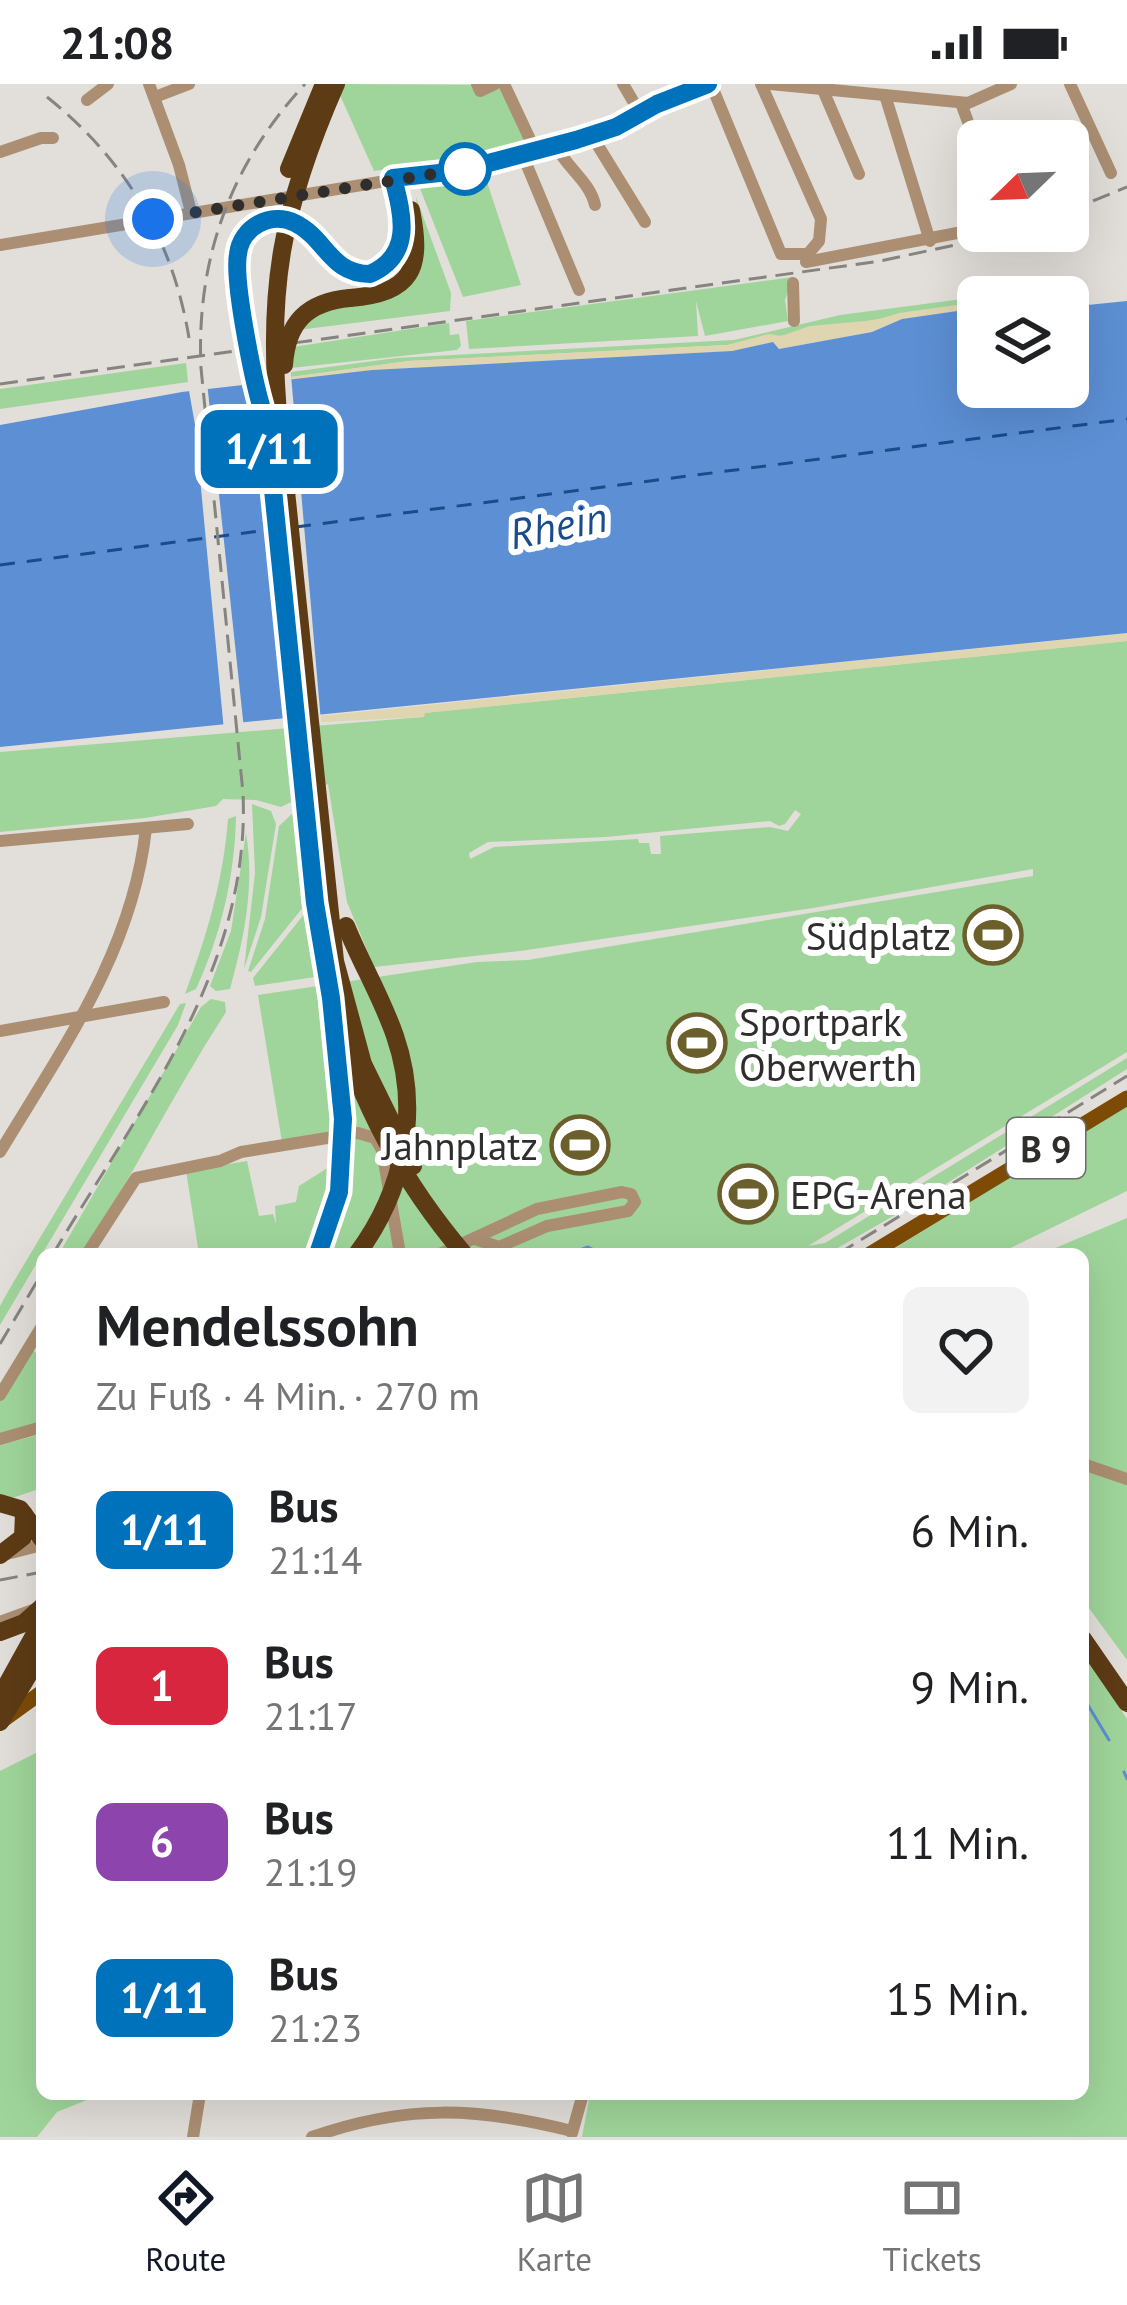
<!DOCTYPE html>
<html lang="de">
<head>
<meta charset="utf-8">
<style>
	:root { --surface:#fff; --page:#f2f2f2; --text:#202124; --muted:#757577; --line:#e0e0e0; --accent:#111827 }
	body { margin:0; font-family:"PT Sans",sans-serif; background:var(--page); color:var(--text); height:100vh; display:flex; flex-direction:column; font-size:45px; white-space:nowrap }
	* { box-sizing:border-box; margin:0 }
	p { font-size:39px; color:var(--muted) }
	.icon { flex:none; width:66px; height:66px; fill:none; stroke:currentColor; stroke-width:2; stroke-linecap:round; stroke-linejoin:round }
	.map { position:relative; flex:1; overflow:hidden }
	.side { position:absolute; left:36px; top:1164px; width:1053px; height:852px; display:flex; flex-direction:column; background:var(--surface); border-radius:18px; box-shadow:0 12px 48px #0002 }
	.side>* { flex:none }
	.badge { padding:0 24px; border-radius:18px; font-size:42px; line-height:78px }
	.needle { width:78px; rotate:247deg }
	.fabs { position:absolute; left:957px; top:36px; display:grid; gap:24px }
	.fabs a { display:grid; place-items:center; width:132px; height:132px; border-radius:18px; background:var(--surface); box-shadow:0 12px 48px #0002; font-size:60px }
	.you { position:absolute; width:60px; height:60px; margin:-30px; border:9px solid #fff; border-radius:50%; background:#1a73e8; box-shadow:0 0 0 18px #1a73e833 }
	.map>.badge { position:absolute; translate:-50% -50%; box-shadow:0 0 0 6px #fff }
	.round { display:grid; place-items:center; flex:none; width:126px; height:126px; border-radius:18px; background:var(--page) }
	.summary { display:flex; align-items:center; justify-content:space-between; height:204px; padding:0 60px }
	h1 { font-size:57px; font-weight:700; line-height:90px }
	ul { padding:0; list-style:none }
	li { display:flex; align-items:center; gap:36px; height:156px; padding:0 60px }
	li div { flex:1 }
	li b { display:block; font-size:45px }
	li em { font-style:normal }
	li .badge { min-width:132px; font-weight:700; text-align:center }
	.status { display:flex; justify-content:space-between; align-items:center; height:84px; padding:0 60px; background:var(--surface); direction:ltr }
	.status svg { height:33px; fill:currentColor }
	.tab-bar { display:flex; justify-content:space-around; align-items:center; height:168px; border-top:3px solid var(--line); background:var(--surface); font-size:33px; color:var(--muted) }
	.tab-bar a { display:grid; justify-items:center; gap:6px }
	.tab-bar .current { color:var(--accent) }
	.map>svg:first-child { display:block }
	.green { fill:#9fd59a; fill-rule:evenodd }
	.sand { fill:#dfd5b0 }
	.water { fill:#5c8fd4 }
	.pier { fill:#e2ded9 }
	.lines { fill:none; stroke-linecap:round; stroke-linejoin:round }
	.stream { stroke:#5c8fd4; stroke-width:3 }
	.ferry { stroke:#1a4b8b; stroke-width:3; stroke-dasharray:15 12; stroke-linecap:butt }
	.minor { stroke:#ac8f73; stroke-width:12 }
	.major { stroke:#7e4b06; stroke-width:15 }
	.highway { stroke:#5d3b15; stroke-width:18 }
	.rail { stroke:#868480; stroke-width:3; stroke-dasharray:18 9; stroke-linecap:butt }
	.highway-bridge { stroke:#5d3b15; stroke-width:18 }
	.line-casing { stroke:#fff; stroke-width:27 }
	.line { stroke:#0072bc; stroke-width:18 }
	.walk { stroke:#2f2e2c; stroke-width:12; stroke-dasharray:0 21.6 }
	.stop-dot { fill:#fff; stroke:#0072bc; stroke-width:6 }
	.labels { text-anchor:middle; dominant-baseline:central; stroke-width:12; stroke-linejoin:round; paint-order:stroke }
	.shield { fill:#fff; stroke:#6d6d6b; stroke-width:3 }
	.shield-label { font-size:36px; font-weight:bold; fill:#2f2e2c }
	.poi-label { font-size:39px; fill:#2f2e2c; stroke:#fff; text-anchor:end }
	.water-label { font-size:42px; font-style:italic; fill:#1a4b8b; stroke:#fff }
</style>
</head>
<body>
<div class="status"><b>21:08</b><svg viewBox="0 0 49 12"><path d="M0 12V9h3v3zM5 12V6h3v6zM10 12V3h3v9zM15 12V0h3v12zM26 1h20v11H26zM47 4h2v5h-2z"/></svg></div>
<div class="map">
<svg width="1127" height="2053" viewBox="0 0 1127 2053">
	<rect width="100%" height="100%" fill="#e2ded9"/>
	<g class="green">
		<polygon points="344,0 500,1 531,64 374,87 339,9"/>
		<polygon points="484,89 521,201 463,213 419,102 464,99"/>
		<polygon points="416,113 451,209 450,227 298,246 317,227 375,217 422,160"/>
		<polygon points="793,193 785,216 788,237 705,252 696,217 698,252 469,265 466,237"/>
		<polygon points="978,213 978,218 727,261 409,277 291,293 291,288 396,274 734,256 840,231"/>
		<polygon points="449,239 450,251 459,250 461,262 457,266 291,284 293,263"/>
		<polygon points="186,279 188,298 0,325 0,305"/>
		<path d="M 1127,557 L 1127,968 L 808,1162 L 825,1159 L 1127,974 L 1127,985 L 916,1119 L 827,1170 L 199,1170 L 186,1087 L 247,1077 L 259,1132 L 273,1130 L 276,1140 L 275,1122 L 296,1118 L 299,1102 L 337,1078 L 338,1048 L 282,1058 L 258,911 L 477,878 L 528,876 L 1033,792 L 1033,785 L 813,824 L 520,867 L 374,883 L 347,818 L 328,700 L 281,723 L 256,716 L 223,715 L 216,722 L 145,734 L 0,748 L 0,668 L 423,633 L 424,629 ZM 795,726 L 801,730 L 788,747 L 770,743 L 660,752 L 661,770 L 651,770 L 649,759 L 639,759 L 638,755 L 494,763 L 470,775 L 469,769 L 488,758 L 606,753 L 770,737 L 779,742 L 785,740 Z"/>
		<polygon points="252,720 271,727 276,740 261,833 244,885 255,789"/>
		<polygon points="294,728 304,822 251,888 248,887 265,835 279,742"/>
		<path d="M 236,732 C 235,791 221,851 196,905 L 185,910 C 207,851 223,798 228,735 Z"/>
		<path d="M 246,749 C 255,802 244,855 230,905 L 216,907 L 210,902 L 231,847 Z"/>
		<polygon points="305,829 315,893 255,902 253,894"/>
		<path d="M 211,915 L 225,918 L 226,928 C 175,1007 133,1090 84,1170 L 59,1170 L 201,923 Z"/>
		<polygon points="186,919 178,941 0,1241 0,1222 10,1204 180,920"/>
		<polygon points="1127,1019 1127,1107 998,1170 886,1170"/>
		<polygon points="1127,1134 1127,1576 1083,1516 1083,1170 1041,1170"/>
		<polygon points="31,1266 42,1271 42,1339 0,1350 0,1317"/>
		<polygon points="42,1350 42,1404 0,1418 0,1361"/>
		<polygon points="1083,1568 1127,1635 1127,2053 582,2053 590,2010 1083,2010"/>
		<polygon points="42,1666 42,2010 102,2010 57,2028 37,2053 0,2053 0,1687"/>
	</g>
	<g class="sand">
		<polygon points="978,218 978,224 902,235 872,248 779,265 773,259 732,267 372,286 291,297 291,293 408,277 727,261 769,250 781,252 810,242 876,236 899,229"/>
		<polygon points="1127,549 1127,557 425,629 424,633 321,638 321,632"/>
	</g>
	<polygon class="water" points="1127,217 1127,549 0,663 0,341 182,308 372,286 732,267 773,258 779,265 872,248 902,235 978,224 978,303 1068,303 1068,223"/>
	<g class="pier">
		<polygon points="291,291 321,638 286,641 250,297"/>
		<polygon points="207,298 244,645 224,647 195,341 188,301"/>
	</g>
	<g class="lines">
		<g class="stream">
			<polyline points="569,1170 588,1163 602,1170"/>
			<polyline points="1083,1613 1109,1656"/>
			<polyline points="1124,1688 1127,1695"/>
		</g>
		<g class="ferry">
			<polyline points="296,443 1127,335"/>
			<polyline points="0,481 268,446"/>
		</g>
		<g class="minor">
			<polyline points="149,0 179,81 191,128"/>
			<polyline points="477,0 480,7 495,0"/>
			<polyline points="504,0 536,68"/>
			<polyline points="623,0 640,29"/>
			<polyline points="711,0 781,170 808,170 819,157 821,135 761,0"/>
			<polyline points="770,0 968,19 1011,0"/>
			<polyline points="1070,0 1111,89"/>
			<polyline points="823,6 859,90"/>
			<polyline points="885,11 930,157"/>
			<polyline points="155,13 189,0"/>
			<polyline points="87,16 108,0"/>
			<polyline points="961,19 978,65"/>
			<polyline points="592,52 645,138"/>
			<path d="M 556,62 C 567,84 590,98 595,121"/>
			<polyline points="0,68 41,54 53,54"/>
			<polyline points="523,72 579,206"/>
			<polyline points="0,161 494,79 617,43 657,19 709,0"/>
			<polyline points="806,178 978,145"/>
			<polyline points="793,199 794,237"/>
			<polyline points="0,757 188,740"/>
			<polyline points="0,947 164,918"/>
			<path d="M 0,1068 C 62,965 133,867 146,744"/>
			<polyline points="87,1170 136,1094 220,1077 241,1068 358,1049 375,1054 382,1066 400,1170"/>
			<polyline points="440,1170 537,1125 622,1108 631,1110 635,1118 628,1127 547,1142 499,1163 475,1155"/>
			<polyline points="0,1311 42,1242"/>
			<polyline points="0,1355 42,1343"/>
			<polyline points="1083,1380 1127,1395"/>
			<polyline points="7,1470 42,1461"/>
			<polyline points="0,1538 33,1526"/>
			<polyline points="572,2049 583,2010"/>
			<polyline points="193,2053 200,2010"/>
			<path d="M 312,2053 C 406,2020 477,2023 572,2047"/>
		</g>
		<g class="major">
			<polyline points="870,1170 1127,1014"/>
			<polyline points="2,1637 42,1608"/>
		</g>
		<g class="highway">
			<polyline points="289,85 324,0"/>
			<path d="M 240,202 C 237,181 233,158 253,143 C 295,112 315,170 344,185 C 356,191 367,192 379,186 C 414,168 402,124 393,94"/>
			<path d="M 350,214 C 412,209 423,185 411,126"/>
			<polyline points="266,337 281,486"/>
			<polyline points="279,340 335,877 363,980 413,1082"/>
			<polyline points="318,1170 339,1107"/>
			<polyline points="0,1419 20,1425 42,1455"/>
			<polyline points="0,1471 23,1453 24,1430"/>
			<polyline points="0,1548 24,1539 42,1523"/>
			<polyline points="1083,1555 1127,1619"/>
			<polyline points="0,1613 42,1537"/>
		</g>
		<g class="rail">
			<path d="M 47,13 C 125,75 173,156 189,254"/>
			<polyline points="1068,127 1127,103"/>
			<polyline points="0,300 880,177 1021,147"/>
			<path d="M 53,1170 C 138,1027 251,884 243,709 L 201,284 C 196,174 231,80 305,0"/>
			<polyline points="838,1170 1127,992"/>
			<polyline points="0,1260 42,1189"/>
			<polyline points="0,1496 42,1488"/>
		</g>
		<g class="highway-bridge">
			<polyline points="240,202 257,309 266,337"/>
			<path d="M 284,281 C 287,238 307,218 350,214"/>
			<path d="M 279,340 C 266,205 282,123 336,0"/>
			<path d="M 346,842 C 361,879 382,914 395,952 C 421,1027 404,1107 357,1170"/>
			<path d="M 331,914 C 355,1009 400,1095 464,1170"/>
			<polyline points="333,955 344,1048 339,1107"/>
			<polyline points="0,1638 42,1568"/>
		</g>
	</g>
	<g class="lines">
		<defs>
			<path id="line" d="M 318,1170 L 339,1108 L 343,1035 L 331,914 L 315,819 L 266,337 C 255,308 233,198 238,170 C 241,143 271,127 295,139 C 326,154 330,190 370,190 C 413,171 403,132 393,94 L 458,87 L 576,56 L 616,43 L 657,20 L 708,0"/>
		</defs>
		<use href="#line" class="line-casing"/>
		<use href="#line" class="line"/>
		<polyline class="walk" points="153,135 465,85"/>
	</g>
	<defs>
		<symbol id="stadium-ring" viewBox="-11 -11 22 22"><circle r="9.5" fill="#fff" stroke="#6b5f2c" stroke-width="1.5"/><path d="M0-5a6.5 5 0 1 0 0 10a6.5 5 0 1 0 0-10ZM-3.5-1.8h7v3.6h-7Z" fill="#6b5f2c"/></symbol>
	</defs>
	<g fill-rule="evenodd">
		<use href="#stadium-ring" x="960" y="818" width="66" height="66"/>
		<use href="#stadium-ring" x="664" y="926" width="66" height="66"/>
		<use href="#stadium-ring" x="547" y="1028" width="66" height="66"/>
		<use href="#stadium-ring" x="715" y="1077" width="66" height="66"/>
	</g>
	<circle class="stop-dot" cx="465" cy="85" r="24"/>
	<g class="labels">
		<rect class="shield" x="1007" y="1034" width="78" height="60" rx="9"/>
		<g class="shield-label">
			<text x="1046" y="1064">B 9</text>
		</g>
		<g class="poi-label">
			<text x="951" y="851">Südplatz</text>
			<text x="739" y="937" text-anchor="start">Sportpark<tspan x="739" dy="45">Oberwerth</tspan></text>
			<text x="538" y="1061">Jahnplatz</text>
			<text x="790" y="1110" text-anchor="start">EPG-Arena</text>
		</g>
		<g class="water-label">
			<text transform="translate(558 441) rotate(-11)">Rhein</text>
		</g>
	</g>
</svg>
<div class="fabs">
<a><svg class="needle" viewBox="-14 -14 28 28"><path d="M0-13l5 13h-10z" fill="#e53935"/><path d="M0 13l5-13h-10z" fill="#757577"/></svg></a>
<a><svg class="icon" aria-label="layers" viewBox="0 0 24 24"><path d="M12 4l9 5-9 5-9-5zM3 14l9 5 9-5"/></svg></a>
</div>
<div class="you" style="left:153px;top:135px"></div>
<b class="badge" style="left:269px;top:365px;background:#0072bc;color:#fff">1/11</b>
<section class="side">
<div class="summary"><div><h1>Mendelssohn</h1><p>Zu Fuß · 4 Min. · 270 m</p></div><a class="round"><svg class="icon" aria-label="heart" viewBox="0 0 24 24"><path d="M12 20l-8-8c-3-5 5-10 8-4 3-6 11-1 8 4z"/></svg></a></div>
<ul>
<li><span class="badge" style="background:#0072bc;color:#fff">1/11</span><div><b>Bus</b><p>21:14</p></div><em>6 Min.</em></li>
<li><span class="badge" style="background:#d7263d;color:#fff">1</span><div><b>Bus</b><p>21:17</p></div><em>9 Min.</em></li>
<li><span class="badge" style="background:#8e44ad;color:#fff">6</span><div><b>Bus</b><p>21:19</p></div><em>11 Min.</em></li>
<li><span class="badge" style="background:#0072bc;color:#fff">1/11</span><div><b>Bus</b><p>21:23</p></div><em>15 Min.</em></li>
</ul>
</section>
</div>
<nav class="tab-bar">
<a class="current"><svg class="icon" aria-label="directions" viewBox="0 0 24 24"><path d="M12 3l9 9-9 9-9-9zM9 14v-3h6M13 9l2 2-2 2"/></svg>Route</a>
<a><svg class="icon" aria-label="map" viewBox="0 0 24 24"><path d="M3 6l6-2 6 2 6-2v14l-6 2-6-2-6 2zM9 4v14M15 6v14"/></svg>Karte</a>
<a><svg class="icon" aria-label="tickets" viewBox="0 0 24 24"><path d="M3 7h18v10H3zM15 7v10"/></svg>Tickets</a>
</nav>
</body>
</html>
